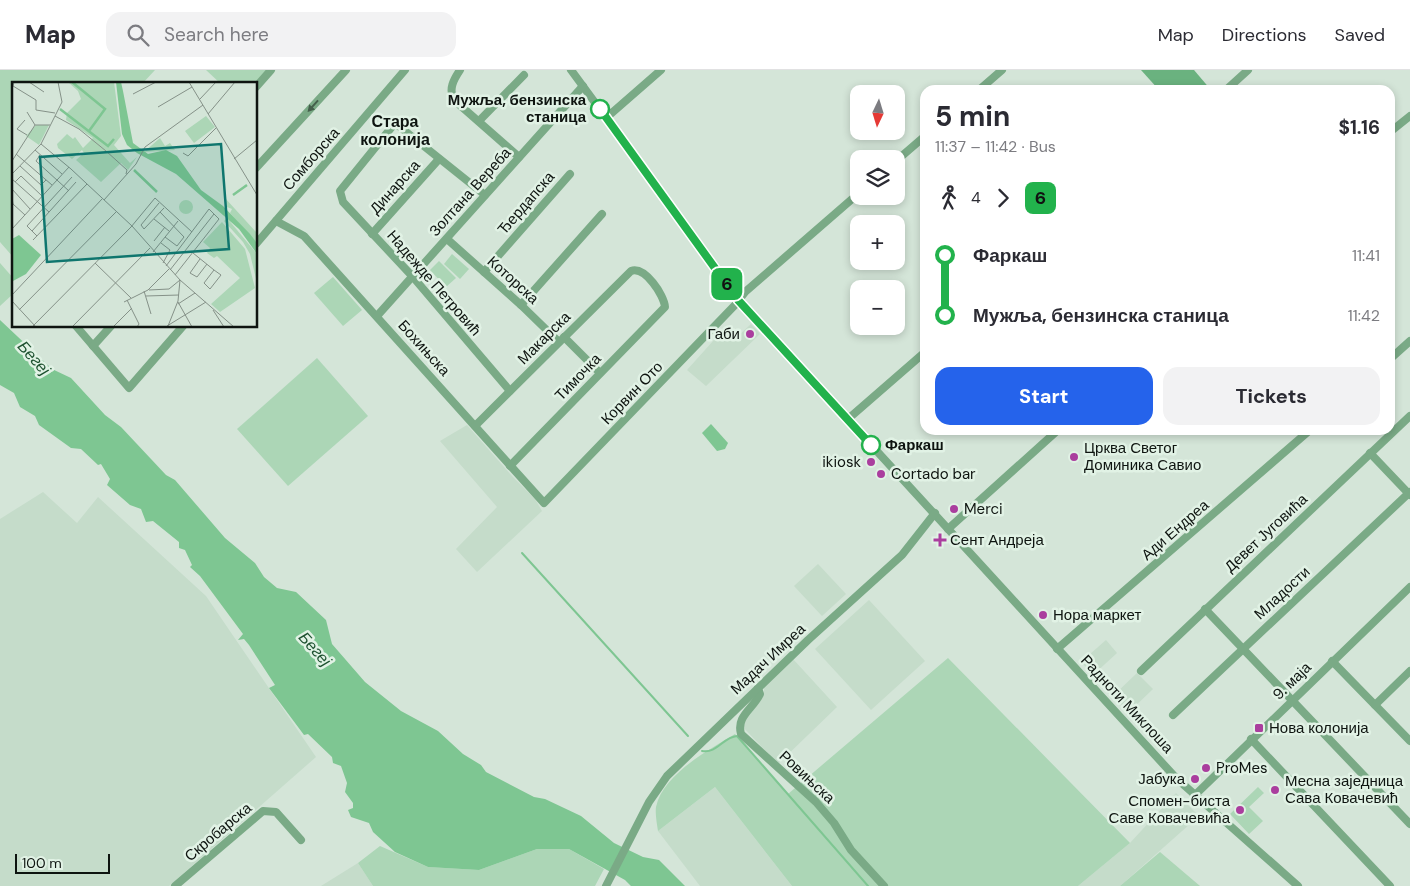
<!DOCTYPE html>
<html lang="en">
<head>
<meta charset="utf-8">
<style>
	:root { --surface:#fff; --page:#f2f2f3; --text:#2b2b33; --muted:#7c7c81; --line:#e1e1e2; --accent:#2563eb }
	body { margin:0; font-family:"DM Sans",sans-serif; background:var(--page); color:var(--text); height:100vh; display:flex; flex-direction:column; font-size:19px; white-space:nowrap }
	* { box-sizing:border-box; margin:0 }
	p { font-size:16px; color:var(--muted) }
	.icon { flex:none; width:28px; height:28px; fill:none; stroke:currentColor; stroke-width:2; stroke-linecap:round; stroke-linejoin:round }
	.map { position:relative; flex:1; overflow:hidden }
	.side { position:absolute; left:920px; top:15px; width:475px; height:350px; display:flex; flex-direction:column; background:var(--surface); border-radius:15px; box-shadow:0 2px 8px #0003 }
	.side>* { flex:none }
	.badge { padding:0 10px; border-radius:8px; font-size:18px; line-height:32px }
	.needle { width:32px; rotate:184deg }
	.controls { position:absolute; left:850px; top:15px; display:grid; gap:10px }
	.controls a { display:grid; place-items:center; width:55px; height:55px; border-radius:10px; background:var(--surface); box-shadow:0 2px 8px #0003; font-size:25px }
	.scale { position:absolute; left:15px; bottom:12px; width:95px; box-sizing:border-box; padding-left:5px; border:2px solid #0e1410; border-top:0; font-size:14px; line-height:18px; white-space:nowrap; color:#0e1410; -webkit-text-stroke:4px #e1f2e5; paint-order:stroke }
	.map>.badge { position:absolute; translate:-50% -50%; box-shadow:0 0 0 2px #fff }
	.legs { display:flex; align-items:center; gap:8px; height:55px; padding:0 15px; font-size:16px }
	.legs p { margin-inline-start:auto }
	.headline { display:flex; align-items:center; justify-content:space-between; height:85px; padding:0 15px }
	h1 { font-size:28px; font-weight:700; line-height:38px }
	.button { display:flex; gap:10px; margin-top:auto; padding:10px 15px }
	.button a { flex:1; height:58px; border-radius:15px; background:var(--accent); color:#fff; font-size:20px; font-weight:700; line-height:58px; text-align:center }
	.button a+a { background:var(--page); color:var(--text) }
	ul { padding:0 15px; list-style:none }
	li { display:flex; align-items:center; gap:18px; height:60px; font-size:19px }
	li i { display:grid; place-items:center; width:8px; height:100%; margin:0 6px; background:currentColor }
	li i::after { content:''; width:12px; height:12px; margin:-6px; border:4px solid; border-radius:50%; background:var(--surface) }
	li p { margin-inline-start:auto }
	li:first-child i { background:linear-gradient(#0000 50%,currentColor 0) }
	li:last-child i { background:linear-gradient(currentColor 50%,#0000 0) }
	header { display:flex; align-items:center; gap:30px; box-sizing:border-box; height:70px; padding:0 25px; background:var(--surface); border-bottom:1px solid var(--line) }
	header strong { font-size:24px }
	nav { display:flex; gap:28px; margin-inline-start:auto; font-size:18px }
	.search { width:350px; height:45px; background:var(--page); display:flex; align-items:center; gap:12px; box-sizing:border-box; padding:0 18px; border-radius:15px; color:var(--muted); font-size:19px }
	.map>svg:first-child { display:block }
	.built { fill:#c5dcca }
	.green { fill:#acd6b6 }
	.forest { fill:#6ab27f }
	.water { fill:#7ec692 }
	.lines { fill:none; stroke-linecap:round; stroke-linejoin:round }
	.stream { stroke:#7ec692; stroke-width:2 }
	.minor { stroke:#7aaa86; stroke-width:8 }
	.oneway { fill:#445f4b }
	.line-1-casing { stroke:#fff; stroke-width:11 }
	.line-1 { stroke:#22b24c; stroke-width:8 }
	.stop-1-dot { fill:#fff; stroke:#22b24c; stroke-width:2.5 }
	.poi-dot { fill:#aa3e9e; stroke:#e1f2e5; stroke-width:2 }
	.labels { text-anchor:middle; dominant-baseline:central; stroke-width:5; stroke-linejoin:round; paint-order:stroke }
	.stop-label { font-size:15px; font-weight:bold; fill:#0e1410; stroke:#e1f2e5; text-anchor:end }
	.street-label { font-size:15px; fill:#0e1410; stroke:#e1f2e5 }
	.poi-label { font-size:15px; fill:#0e1410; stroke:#e1f2e5; text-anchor:start }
	.neighbourhood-label { font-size:16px; font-weight:bold; fill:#0e1410; stroke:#e1f2e5 }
	.water-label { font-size:16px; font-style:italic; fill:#1d512f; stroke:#e1f2e5 }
	.inset-river { fill:none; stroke:#7ec692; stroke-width:2.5 }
	.inset-road { fill:none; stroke:#859188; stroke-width:1 }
	.view { fill:#0f766e; fill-opacity:0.15; stroke:#0f766e; stroke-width:2.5 }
	.inset-edge { fill:none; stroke:#0e1410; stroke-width:2.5 }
</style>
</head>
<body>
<header>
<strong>Map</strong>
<div class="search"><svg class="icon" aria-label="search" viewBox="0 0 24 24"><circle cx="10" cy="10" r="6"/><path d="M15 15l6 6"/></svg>Search here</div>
<nav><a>Map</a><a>Directions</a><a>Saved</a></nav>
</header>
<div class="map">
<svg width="1410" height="816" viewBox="0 0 1410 816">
	<rect width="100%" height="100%" fill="#d4e5d8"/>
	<g class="built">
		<polygon points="751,254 760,264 706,316 687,300 722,261 733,271"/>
		<polygon points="467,355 512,406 535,429 542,441 477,502 456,479 497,437 440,371"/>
		<polygon points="43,422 77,453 98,427 206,526 316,687 169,816 0,816 0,449"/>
		<polygon points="818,494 846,524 822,546 794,516"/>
		<polygon points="869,530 925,591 871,640 815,579"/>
		<polygon points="1106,570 1117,583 1093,605 1081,592"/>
		<polygon points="793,589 837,637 778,694 741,655 761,628 764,622 764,614"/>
		<polygon points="1137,603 1153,619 1129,642 1113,626"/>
		<polygon points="715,717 792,816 700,816 658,761"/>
		<polygon points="1176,723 1199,746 1120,816 1078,816 1130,773"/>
		<polygon points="358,793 373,816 321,816"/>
	</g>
	<g class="green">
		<polygon points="0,0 155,0 142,14 14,14 14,188 0,172"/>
		<polygon points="206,0 268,0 255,14 221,14"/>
		<polygon points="452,184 469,199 460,209 444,194"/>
		<polygon points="439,191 456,208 446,217 430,200"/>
		<polygon points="0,193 14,209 14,223 0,236"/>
		<polygon points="333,207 362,240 343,256 314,223"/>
		<polygon points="317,288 368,346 288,416 237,359"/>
		<path d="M 948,588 L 1130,773 L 1078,816 L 792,816 L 715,717 L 658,761 C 657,754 655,744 656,737 C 663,704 709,680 735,664 L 788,724 Z"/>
		<polygon points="1258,717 1264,723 1249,737 1263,751 1249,764 1230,744"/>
		<polygon points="380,776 428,797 479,800 537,779 569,779 604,799 595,816 373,816 358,793"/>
		<polygon points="1160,782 1200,816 1120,816"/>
	</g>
	<polygon class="forest" points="1141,0 1194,0 1211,20 1159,20"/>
	<g class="water">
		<polygon points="0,250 52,299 71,308 105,345 121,357 166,405 175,410 225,468 255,493 264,507 277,518 296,522 326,550 332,574 365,612 401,641 438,661 463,684 481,695 486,702 534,727 545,729 581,746 614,773 643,787 659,790 685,816 631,816 625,810 569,779 537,779 479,800 428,797 395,782 373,762 369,753 351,747 348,740 353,738 353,733 345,722 347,713 341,696 333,693 332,687 308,664 304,665 269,618 275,615 249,575 244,569 238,570 243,564 200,506 190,497 192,495 185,480 179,478 179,472 153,451 146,452 141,439 130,435 107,415 110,409 101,394 98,395 81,379 71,378 39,355 35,346 20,337 14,323 0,315"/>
		<polygon points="711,354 728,373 725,379 717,381 702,363"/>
	</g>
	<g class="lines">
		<g class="stream">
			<polyline points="522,483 688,666"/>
			<path d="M 702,681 C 717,684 723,667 737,666 L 868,816"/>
		</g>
		<g class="minor">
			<path d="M 460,0 C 454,9 448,19 454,30 L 519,87"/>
			<polyline points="571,0 745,237 1176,708 1298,816"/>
			<polyline points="256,17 271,0"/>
			<polyline points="979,20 1002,0"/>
			<polyline points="1226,20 1248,0"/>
			<polyline points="606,48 661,0"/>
			<polyline points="479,51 524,5"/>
			<polyline points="1390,62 1410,46"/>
			<polyline points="896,91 925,66"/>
			<polyline points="256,98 346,0"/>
			<polyline points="485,125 395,53 340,121 343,132 413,207 510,321"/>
			<polyline points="276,151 304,166 544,433 735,235 745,222 859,123"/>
			<polyline points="372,164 439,89"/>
			<polyline points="447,169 521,235 559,272"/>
			<polyline points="256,174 405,0"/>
			<polyline points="484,202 570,104"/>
			<polyline points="521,235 602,144"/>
			<polyline points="377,246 583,16"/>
			<polyline points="76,256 129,318 183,256"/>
			<polyline points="564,267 600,303"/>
			<polyline points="93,276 111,256"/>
			<polyline points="1390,289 1410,271"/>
			<polyline points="848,349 925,282"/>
			<path d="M 475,356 L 631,201 C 645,196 664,225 665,237 L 510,396"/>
			<polyline points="1370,383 1410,425"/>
			<polyline points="948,459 1058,360"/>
			<polyline points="1205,539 1410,754"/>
			<polyline points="1057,579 1310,360"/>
			<polyline points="1332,591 1410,671"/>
			<polyline points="1141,601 1410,346"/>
			<path d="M 758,618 L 760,624 C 753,639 736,646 741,664 L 816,732 L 834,753 L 851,780 L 884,816"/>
			<polyline points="1375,635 1410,601"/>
			<polyline points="1173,645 1410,422"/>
			<polyline points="1251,669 1390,816"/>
			<polyline points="1194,726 1410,517"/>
			<polyline points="175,816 263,741 276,742 301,770"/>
			<polyline points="606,816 649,732 667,706 808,570 902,485 935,443"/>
		</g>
	</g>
	<defs><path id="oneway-solid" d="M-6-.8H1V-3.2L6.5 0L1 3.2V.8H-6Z" transform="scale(1.25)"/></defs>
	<use class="oneway" href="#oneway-solid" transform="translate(313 36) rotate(132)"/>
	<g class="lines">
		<defs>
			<polyline id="line-1" points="600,39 738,230 871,375"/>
		</defs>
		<use href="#line-1" class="line-1-casing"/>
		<use href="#line-1" class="line-1"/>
	</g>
	<g class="stop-1-dot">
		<circle cx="600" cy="39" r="9"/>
		<circle cx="871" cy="375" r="9"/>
	</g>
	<g class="poi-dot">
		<circle cx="750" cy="264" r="5"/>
		<circle cx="1074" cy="387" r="5"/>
		<circle cx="871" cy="392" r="5"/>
		<circle cx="881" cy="404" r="5"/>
		<circle cx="954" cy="439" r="5"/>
		<path d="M937.5 462.5h5v5h5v5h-5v5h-5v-5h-5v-5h5z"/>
		<circle cx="1043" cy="545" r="5"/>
		<rect x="1254" y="653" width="10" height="10" rx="2.5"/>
		<circle cx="1206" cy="698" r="5"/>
		<circle cx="1195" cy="709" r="5"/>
		<circle cx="1275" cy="720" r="5"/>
		<circle cx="1240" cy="740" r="5"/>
	</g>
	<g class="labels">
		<g class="stop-label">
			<text x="586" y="30">Мужља, бензинска<tspan x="586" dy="17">станица</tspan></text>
			<text x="885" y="375" text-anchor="start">Фаркаш</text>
		</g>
		<g class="street-label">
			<text transform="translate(311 89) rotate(-49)">Сомборска</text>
			<text transform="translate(395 117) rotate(-48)">Динарска</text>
			<text transform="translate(470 122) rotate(-48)">Золтана Вереба</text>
			<text transform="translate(526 133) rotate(-49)">Ђердапска</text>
			<text transform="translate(513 210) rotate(42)">Которска</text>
			<text transform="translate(434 213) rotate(49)">Надежде Петровић</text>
			<text transform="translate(544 268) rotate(-45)">Макарска</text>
			<text transform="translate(424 278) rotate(48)">Бохињска</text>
			<text transform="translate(578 307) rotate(-46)">Тимочка</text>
			<text transform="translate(632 323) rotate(-46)">Корвин Ото</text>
			<text transform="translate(1175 460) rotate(-41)">Ади Ендреа</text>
			<text transform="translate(1266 463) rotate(-43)">Девет Југовића</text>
			<text transform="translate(1282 523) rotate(-43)">Младости</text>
			<text transform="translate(768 589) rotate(-43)">Мадач Имреа</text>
			<text transform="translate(1292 611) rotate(-44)">9. маја</text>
			<text transform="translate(1127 634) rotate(47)">Радноти Миклоша</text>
			<text transform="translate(807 707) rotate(43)">Ровињска</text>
			<text transform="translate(218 762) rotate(-40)">Скробарска</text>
		</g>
		<g class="poi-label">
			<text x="740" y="264" text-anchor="end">Габи</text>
			<text x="1084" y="378">Црква Светог<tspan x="1084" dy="17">Доминика Савио</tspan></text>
			<text x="861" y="392" text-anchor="end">ikiosk</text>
			<text x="891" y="404">Cortado bar</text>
			<text x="964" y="439">Merci</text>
			<text x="950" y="470">Сент Андреја</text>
			<text x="1053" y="545">Нора маркет</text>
			<text x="1269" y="658">Нова колонија</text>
			<text x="1216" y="698">ProMes</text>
			<text x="1185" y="709" text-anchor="end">Јабука</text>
			<text x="1285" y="711">Месна заједница<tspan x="1285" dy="17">Сава Ковачевић</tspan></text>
			<text x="1230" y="731" text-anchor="end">Спомен-биста<tspan x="1230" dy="17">Саве Ковачевића</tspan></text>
		</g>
		<g class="neighbourhood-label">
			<text x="395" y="51">Стара<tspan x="395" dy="18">колонија</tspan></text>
		</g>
		<g class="water-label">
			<text transform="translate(34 288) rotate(48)">Бегеј</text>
			<text transform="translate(315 579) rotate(48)">Бегеј</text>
		</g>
	</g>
	<g transform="translate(12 12)">
		<rect width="245" height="245" fill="#d4e5d8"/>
		<path d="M 56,0 L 102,0 L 109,54 L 102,63 L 118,81 L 125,75 L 116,88 L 109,81 L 89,100 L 64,78 L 72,71 L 70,68 L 60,77 L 46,66 L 45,62 L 55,52 L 61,57 L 63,55 L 71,66 L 81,56 L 54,38 L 55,31 L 69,17 L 66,9 ZM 194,34 L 203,45 L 182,61 L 173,49 ZM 24,43 L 37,43 L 27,63 L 14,54 ZM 148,56 L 153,64 L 158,61 L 163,68 L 132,70 ZM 213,116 L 245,151 L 245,161 L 218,131 L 220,127 L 215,125 ZM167 125a7 7 0 1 1 14 0a7 7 0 1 1-14 0ZM 215,136 L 245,172 L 245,201 L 238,172 L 231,160 L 212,139 ZM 210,140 L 233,167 L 243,206 L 208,230 L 199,222 L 228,196 L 205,174 L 202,176 L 195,171 L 198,166 L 191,160 Z" fill="#acd6b6"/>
		<path d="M 104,0 L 109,0 L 111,9 L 121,61 L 136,72 L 154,68 L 165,74 L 189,108 L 211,124 L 238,152 L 245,161 L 245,172 L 227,147 L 164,92 L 125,71 L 115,63 L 110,52 ZM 7,153 L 29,173 L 14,192 L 1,199 L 0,157 Z" fill="#7ec692"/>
		<path class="inset-river" d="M 60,0 L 93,27 L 77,49M 48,27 L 96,64 L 102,57M 122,88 L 145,110M 221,113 L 235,103"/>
		<path class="inset-road" d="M 2,0 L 1,4 L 24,18 L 24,28 L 43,31M 17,0 L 32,10M 177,0 L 245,113M 121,12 L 144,0M 188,17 L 204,0M 146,25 L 180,5M 15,30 L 23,43M 196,32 L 223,0M 43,34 L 67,47 L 94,69 L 115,88 L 114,92M 13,38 L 5,47 L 15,53M 29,62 L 59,87 L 120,144 L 168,198 L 222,245M 23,68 L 50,92M 171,71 L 176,74 L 204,46M 4,72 L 40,103M 28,73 L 24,79 L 57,109M 222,77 L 245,58M 0,79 L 23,43 L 38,43M 8,84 L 29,103 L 34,98M 0,92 L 29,62 L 50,20 L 46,0M 0,97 L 37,130M 3,100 L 9,94 L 30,114M 0,107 L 18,127M 0,116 L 1,122 L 13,133M 92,118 L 124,82 L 133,65 L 191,23M 147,121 L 129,143 L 132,147 L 152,126M 148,130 L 172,155 L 165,164 L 153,155M 142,137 L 157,149M 0,147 L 57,85M 20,149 L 64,100M 25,154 L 15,144 L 60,95M 21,158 L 75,102M 142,159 L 153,145M 149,161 L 158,168 L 151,181M 141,170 L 166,139M 181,171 L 202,188 L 209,193 L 198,207 L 192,201 L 202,188M 188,177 L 178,191 L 185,195 L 195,182M 83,181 L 119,216M 154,184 L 197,127 L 207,137 L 163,193M 158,188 L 202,132M 137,208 L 157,207 L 168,198M 132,209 L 139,232M 0,213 L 90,117M 134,214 L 167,213M 115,218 L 127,242 L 125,245M 0,219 L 24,245M 112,220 L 136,208 L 157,187M 166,220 L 180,245M 166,222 L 183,211M 7,228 L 104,130M 201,228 L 212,245M 155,244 L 194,220M 156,244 L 166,219 L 168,198M 20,245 L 119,145 L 143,116 L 180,150M 60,245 L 138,166M 101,245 L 120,226"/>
		<path class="view" d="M 209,62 L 217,167 L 35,180 L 28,75 Z"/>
		<rect width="245" height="245" class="inset-edge"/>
	</g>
</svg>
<div class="controls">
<a><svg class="needle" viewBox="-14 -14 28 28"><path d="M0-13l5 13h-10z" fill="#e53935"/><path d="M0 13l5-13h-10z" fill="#7c7c81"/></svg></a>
<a><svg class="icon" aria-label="layers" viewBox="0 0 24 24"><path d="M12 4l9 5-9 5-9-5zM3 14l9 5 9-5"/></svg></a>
<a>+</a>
<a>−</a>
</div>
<div class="scale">100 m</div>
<b class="badge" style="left:727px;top:214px;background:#22b24c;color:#111">6</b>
<section class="side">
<div class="headline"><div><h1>5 min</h1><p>11:37 – 11:42 · Bus</p></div><b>$1.16</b></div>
<div class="legs"><svg class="icon" aria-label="walk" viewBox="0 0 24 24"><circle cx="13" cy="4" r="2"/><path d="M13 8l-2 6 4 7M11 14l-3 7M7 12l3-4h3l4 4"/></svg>4<svg class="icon" aria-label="forward" viewBox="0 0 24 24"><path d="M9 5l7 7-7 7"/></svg><b class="badge" style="background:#22b24c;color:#111">6</b></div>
<ul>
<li><i style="color:#22b24c"></i><b>Фаркаш</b><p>11:41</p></li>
<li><i style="color:#22b24c"></i><b>Мужља, бензинска станица</b><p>11:42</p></li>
</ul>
<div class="button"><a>Start</a><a>Tickets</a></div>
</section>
</div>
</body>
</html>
